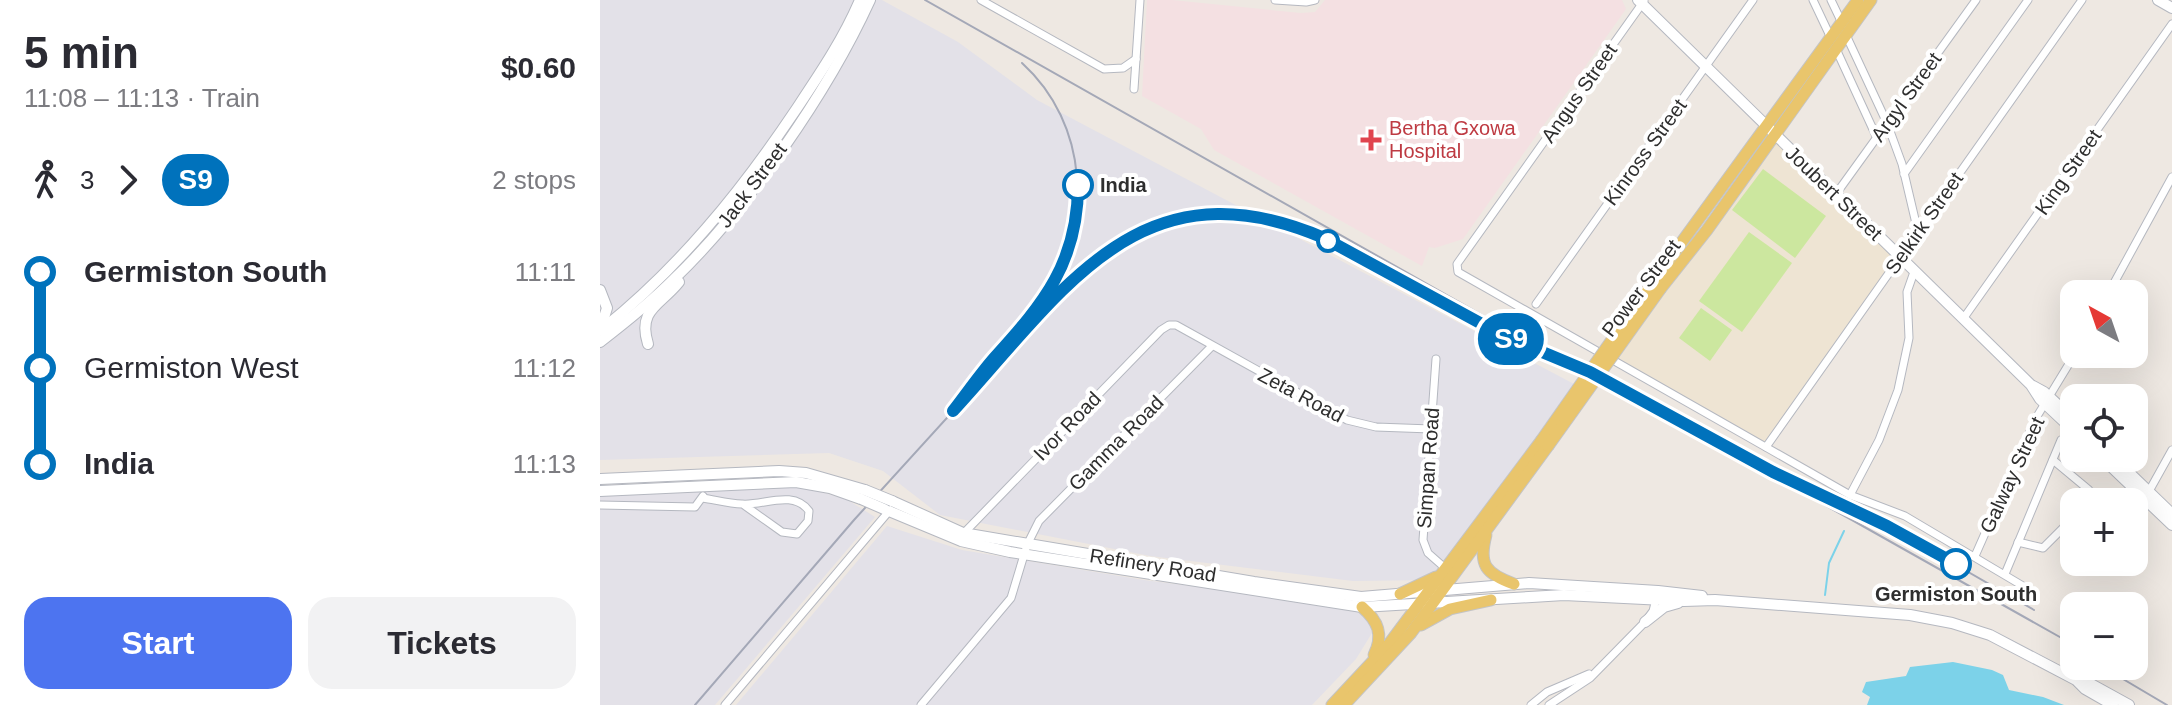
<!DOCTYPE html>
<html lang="en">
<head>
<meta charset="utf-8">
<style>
	:root { --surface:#fff; --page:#f2f2f3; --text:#2b2b33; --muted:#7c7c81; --accent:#4d74f0 }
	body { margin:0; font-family:Arial,sans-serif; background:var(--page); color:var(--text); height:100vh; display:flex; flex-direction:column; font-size:30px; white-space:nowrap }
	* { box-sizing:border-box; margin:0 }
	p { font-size:26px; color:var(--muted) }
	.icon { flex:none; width:44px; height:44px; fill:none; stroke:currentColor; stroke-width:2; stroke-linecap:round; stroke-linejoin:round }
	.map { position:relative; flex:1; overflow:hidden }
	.side { display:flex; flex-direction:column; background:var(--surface); width:600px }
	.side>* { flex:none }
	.badge { padding:0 16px; border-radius:26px; font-size:28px; line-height:52px }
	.needle { width:52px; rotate:320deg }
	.tools { position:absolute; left:1460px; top:280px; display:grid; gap:16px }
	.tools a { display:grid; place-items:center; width:88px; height:88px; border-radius:16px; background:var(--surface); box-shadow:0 8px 32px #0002; font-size:40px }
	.map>.badge { position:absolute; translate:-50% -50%; box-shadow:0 0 0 4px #fff }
	.legs { display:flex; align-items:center; gap:12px; height:88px; padding:0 24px; font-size:26px }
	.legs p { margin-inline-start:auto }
	.summary { display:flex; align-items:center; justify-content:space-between; height:136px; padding:0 24px }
	h1 { font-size:44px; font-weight:600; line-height:60px }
	.primary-button { display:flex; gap:16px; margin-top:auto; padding:16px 24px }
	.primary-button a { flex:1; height:92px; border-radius:24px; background:var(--accent); color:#fff; font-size:32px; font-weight:600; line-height:92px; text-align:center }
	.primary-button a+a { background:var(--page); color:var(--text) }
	ul { padding:0 24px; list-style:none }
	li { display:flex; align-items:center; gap:28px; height:96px; font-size:30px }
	li i { display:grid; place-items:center; width:12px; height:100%; margin:0 10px; background:currentColor }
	li i::after { content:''; width:20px; height:20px; margin:-10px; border:6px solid; border-radius:50%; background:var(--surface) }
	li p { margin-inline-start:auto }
	li:first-child i { background:linear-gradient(#0000 50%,currentColor 0) }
	li:last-child i { background:linear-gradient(currentColor 50%,#0000 0) }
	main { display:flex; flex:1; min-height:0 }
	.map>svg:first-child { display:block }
	.industrial { fill:#e3e1e8 }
	.education { fill:#eee4d3 }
	.medical { fill:#f4e0e2 }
	.pitch { fill:#cce79f }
	.water { fill:#7cd2e9 }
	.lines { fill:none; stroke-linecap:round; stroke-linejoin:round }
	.stream { stroke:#7cd2e9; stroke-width:2 }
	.minor-casing { stroke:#b5b8c0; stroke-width:9 }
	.secondary-casing { stroke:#b5b8c0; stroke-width:12 }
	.primary-casing { stroke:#c4c4c4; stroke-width:13 }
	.minor { stroke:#fff; stroke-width:7 }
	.secondary { stroke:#fff; stroke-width:10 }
	.primary { stroke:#e9c56c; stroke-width:11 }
	.rail { stroke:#a4a8b7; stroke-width:2 }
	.secondary-bridge-casing { stroke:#b5b8c0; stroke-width:12; stroke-linecap:butt }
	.primary-bridge-casing { stroke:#c4c4c4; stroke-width:13; stroke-linecap:butt }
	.secondary-bridge { stroke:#fff; stroke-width:10 }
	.primary-bridge { stroke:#e9c56c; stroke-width:11 }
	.line-1-casing { stroke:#fff; stroke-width:18 }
	.line-1 { stroke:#0072bc; stroke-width:12 }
	.health-dot { fill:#e0444e; stroke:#fff; stroke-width:3 }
	.stop-1-dot { fill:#fff; stroke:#0072bc; stroke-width:4 }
	.labels { text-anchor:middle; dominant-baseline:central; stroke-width:8; stroke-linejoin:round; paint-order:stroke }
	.street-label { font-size:20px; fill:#2e2e2e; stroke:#fff }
	.health-label { font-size:20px; fill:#be3a42; stroke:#fff; text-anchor:start }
	.stop-label { font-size:20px; font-weight:bold; fill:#2e2e2e; stroke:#fff; text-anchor:start }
</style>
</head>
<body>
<main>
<section class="side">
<div class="summary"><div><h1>5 min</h1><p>11:08 – 11:13 · Train</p></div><b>$0.60</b></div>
<div class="legs"><svg class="icon" aria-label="walk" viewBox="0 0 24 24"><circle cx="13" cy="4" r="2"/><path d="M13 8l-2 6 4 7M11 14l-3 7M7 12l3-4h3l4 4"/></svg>3<svg class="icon" aria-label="forward" viewBox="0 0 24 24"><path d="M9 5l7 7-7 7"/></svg><b class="badge" style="background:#0072bc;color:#fff">S9</b><p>2 stops</p></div>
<ul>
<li><i style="color:#0072bc"></i><b>Germiston South</b><p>11:11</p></li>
<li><i style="color:#0072bc"></i><span>Germiston West</span><p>11:12</p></li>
<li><i style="color:#0072bc"></i><b>India</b><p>11:13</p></li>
</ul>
<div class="primary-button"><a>Start</a><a>Tickets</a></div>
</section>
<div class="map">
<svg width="1572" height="705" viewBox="0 0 1572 705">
	<rect width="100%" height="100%" fill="#eee8e2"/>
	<g class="industrial">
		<polygon points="0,0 282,0 358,42 437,100 974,384 834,580 753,581 550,556 340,515 283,471 229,453 0,460"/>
		<polygon points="189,483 246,499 275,517 115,705 0,705 0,495 71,493"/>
		<polygon points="287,526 362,550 544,580 742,605 762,611 769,621 772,633 756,659 712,705 136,705"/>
	</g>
	<polygon class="education" points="1173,134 1301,260 1167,447 1006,356 1102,225"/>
	<polygon class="medical" points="547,0 572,0 701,13 715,12 725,0 1022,0 1026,9 863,239 835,248 829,247 822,266 614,150 601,129 542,96"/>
	<g class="pitch">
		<polygon points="1163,169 1226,216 1195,258 1132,210"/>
		<polygon points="1149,232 1192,263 1142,332 1099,301"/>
		<polygon points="1101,308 1132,330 1110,361 1079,338"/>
	</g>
	<polygon class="water" points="1353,662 1392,670 1403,675 1409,690 1443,697 1464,705 1267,705 1270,697 1262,692 1266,682 1306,676 1310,667"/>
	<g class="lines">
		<polyline class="stream" points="1225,595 1229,563 1244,531"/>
		<defs>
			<g id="minor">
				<polyline points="381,0 504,69 523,68 536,59"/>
				<polyline points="675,0 706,2 715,0"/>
				<polyline points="1213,0 1231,38"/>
				<polyline points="1231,0 1242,23"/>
				<polyline points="1044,1 857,264 858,272 1250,495 1305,516 1423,586"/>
				<polyline points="1246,35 1287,123 1302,164 1318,232"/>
				<polyline points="1236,49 1277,138"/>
				<polyline points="534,89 540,0"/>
				<polyline points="1304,174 1428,0"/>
				<polyline points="1236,194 1376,0"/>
				<polyline points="1508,294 1572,177"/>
				<polyline points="936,304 1153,0"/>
				<polyline points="1363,319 1572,24"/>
				<polyline points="836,359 823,540 828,553 845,568"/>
				<polyline points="1166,447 1482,0"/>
				<polyline points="1453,460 1489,490 1488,502"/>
				<polyline points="1548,493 1572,450"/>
				<polyline points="1250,495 1279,440 1298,390 1309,338 1307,292 1314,272"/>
				<path d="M 103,498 C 116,500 129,504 142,504 C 163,506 193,489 209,511 L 208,521 L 197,534 L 182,532 L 144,505"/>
				<polyline points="0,505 95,507 103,496"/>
				<polyline points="363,534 561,330 569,325 576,325 747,420 776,427 831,429"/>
				<polyline points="1418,542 1443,548 1474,517"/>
				<polyline points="1375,556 1436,418 1475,354"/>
				<polyline points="1405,574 1461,440"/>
				<polyline points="125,705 290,510"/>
				<polyline points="321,705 411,598 427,545 439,521 612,346"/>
				<polyline points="931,705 947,692 989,674"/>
				<polyline points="949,705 990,678 1045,622 1053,611 1057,595"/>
			</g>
			<g id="secondary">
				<polyline points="1038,0 1431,385 1440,399 1474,431"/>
				<polyline points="1558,0 1572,8"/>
				<polyline points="0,290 7,308 1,327"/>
				<path d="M 0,331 C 78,269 140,193 195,111 C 219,75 243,40 260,0"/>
				<path d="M 0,342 C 26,322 51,302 74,279 C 147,209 228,92 270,0"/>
				<path d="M 48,344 C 37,309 61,305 79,282"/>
				<polyline points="1433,386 1444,392 1474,420"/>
				<polyline points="1502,458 1572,525"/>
				<polyline points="1514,458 1572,514"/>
				<polyline points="0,479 179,471 206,473 265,490"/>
				<polyline points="0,491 196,482 230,488 261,499"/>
				<polyline points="292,501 363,533 654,582 761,597 929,583 1058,591 1102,596"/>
				<polyline points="284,509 361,541 410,552 762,607 964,595 1084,601 1115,600 1310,615 1352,623 1390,635 1476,680 1485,689 1513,705"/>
				<polyline points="1045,622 1064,607 1078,603"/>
				<polyline points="1478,681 1489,683 1529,705"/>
			</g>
			<g id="primary">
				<polyline points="1052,283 1258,0"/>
				<polyline points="1061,288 1107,230 1271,0"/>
				<path d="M 886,535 C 878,565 886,574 914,584"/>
				<polyline points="800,594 836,577"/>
				<path d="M 762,607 C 778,621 784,635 774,655"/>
				<polyline points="821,625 850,609 891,600"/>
				<polyline points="732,705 789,644 941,441"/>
				<polyline points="744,705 811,633 948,446"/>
			</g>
		</defs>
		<use href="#minor" class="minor-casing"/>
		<use href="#secondary" class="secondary-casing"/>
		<use href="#primary" class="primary-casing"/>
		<use href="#minor" class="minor"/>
		<use href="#secondary" class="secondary"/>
		<use href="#primary" class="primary"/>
		<g class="rail">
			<polyline points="325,0 1041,405 1252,520 1474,645"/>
			<path d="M 422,63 C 489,124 494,225 444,299"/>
			<polyline points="718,241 920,348"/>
			<polyline points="1274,520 1311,539 1434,610"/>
			<polyline points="1501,666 1567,705"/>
			<path d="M 95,705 L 254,520 L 467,286 C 543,212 632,191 729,241"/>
		</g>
		<defs>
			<g id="secondary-bridge">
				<polyline points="265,490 292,501"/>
				<polyline points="261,499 284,509"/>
			</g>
			<g id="primary-bridge">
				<polyline points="941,441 1052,283"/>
				<polyline points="948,446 1061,288"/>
			</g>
		</defs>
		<use href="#secondary-bridge" class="secondary-bridge-casing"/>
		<use href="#primary-bridge" class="primary-bridge-casing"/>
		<use href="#secondary-bridge" class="secondary-bridge"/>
		<use href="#primary-bridge" class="primary-bridge"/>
	</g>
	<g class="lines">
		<defs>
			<path id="line-1" d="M 478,185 C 478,262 444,303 395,357 C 380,374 367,393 353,411 C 463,291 540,159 724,238 L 904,336 L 990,372 L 1173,472 L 1287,526 L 1356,564"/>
		</defs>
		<use href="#line-1" class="line-1-casing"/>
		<use href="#line-1" class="line-1"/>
	</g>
	<path class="health-dot" d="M767 128h8v8h8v8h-8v8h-8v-8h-8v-8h8z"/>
	<g class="stop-1-dot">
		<circle cx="478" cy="185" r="14"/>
		<circle cx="728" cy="241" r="10"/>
		<circle cx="1356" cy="564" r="14"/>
	</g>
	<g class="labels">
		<g class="street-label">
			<text transform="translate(979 93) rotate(-55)">Angus Street</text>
			<text transform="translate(1306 97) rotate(-54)">Argyl Street</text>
			<text transform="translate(1045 152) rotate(-54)">Kinross Street</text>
			<text transform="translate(1468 172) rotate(-55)">King Street</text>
			<text transform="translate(152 185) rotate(-53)">Jack Street</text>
			<text transform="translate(1234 193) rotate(44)">Joubert Street</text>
			<text transform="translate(1324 223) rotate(-55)">Selkirk Street</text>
			<text transform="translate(1041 288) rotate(-53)">Power Street</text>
			<text transform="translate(701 395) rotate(28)">Zeta Road</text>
			<text transform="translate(467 426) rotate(-46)">Ivor Road</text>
			<text transform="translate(516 443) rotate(-45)">Gamma Road</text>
			<text transform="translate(828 468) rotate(-86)">Simpan Road</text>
			<text transform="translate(1412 475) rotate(-65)">Galway Street</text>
			<text transform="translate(553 565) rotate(9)">Refinery Road</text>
		</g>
		<g class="health-label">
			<text x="789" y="128">Bertha Gxowa<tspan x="789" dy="23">Hospital</tspan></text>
		</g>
		<g class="stop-label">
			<text x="500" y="185">India</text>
			<text x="1356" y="594" text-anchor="middle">Germiston South</text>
		</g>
	</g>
</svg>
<div class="tools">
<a><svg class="needle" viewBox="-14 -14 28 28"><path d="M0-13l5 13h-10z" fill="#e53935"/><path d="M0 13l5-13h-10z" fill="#7c7c81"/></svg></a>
<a><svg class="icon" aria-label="locate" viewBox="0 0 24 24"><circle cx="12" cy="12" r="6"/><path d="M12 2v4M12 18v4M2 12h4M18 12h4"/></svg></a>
<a>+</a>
<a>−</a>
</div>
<b class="badge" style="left:911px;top:339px;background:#0072bc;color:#fff">S9</b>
</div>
</main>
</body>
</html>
